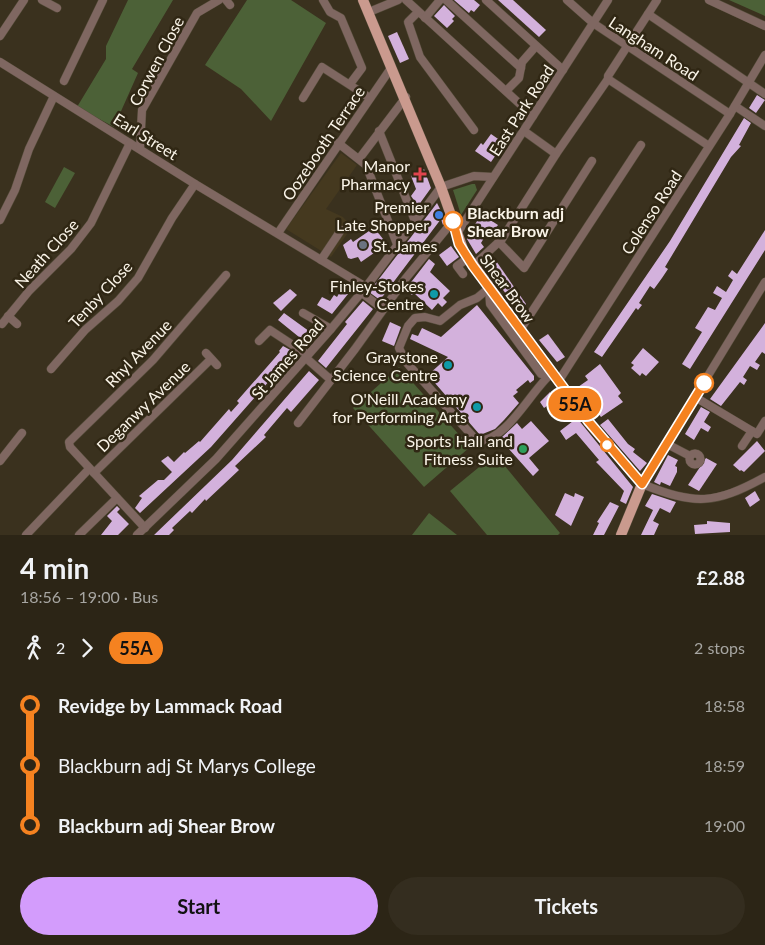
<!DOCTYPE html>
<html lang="en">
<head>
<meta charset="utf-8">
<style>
	:root { --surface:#2c2516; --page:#342d1f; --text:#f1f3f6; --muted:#a6a5a1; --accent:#d39cfc }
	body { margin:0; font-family:Lato,sans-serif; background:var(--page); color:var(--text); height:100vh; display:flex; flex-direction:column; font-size:19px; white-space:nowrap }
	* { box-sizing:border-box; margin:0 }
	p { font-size:16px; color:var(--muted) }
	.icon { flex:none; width:28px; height:28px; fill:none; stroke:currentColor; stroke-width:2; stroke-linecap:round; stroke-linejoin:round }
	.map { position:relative; height:535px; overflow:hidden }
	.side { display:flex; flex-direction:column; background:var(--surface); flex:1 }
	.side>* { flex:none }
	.badge { padding:0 10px; border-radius:16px; font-size:18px; line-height:32px }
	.map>.badge { position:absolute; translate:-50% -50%; box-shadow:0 0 0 2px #fff }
	.legs { display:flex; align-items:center; gap:8px; height:55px; padding:0 20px; font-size:16px }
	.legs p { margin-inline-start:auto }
	.head { display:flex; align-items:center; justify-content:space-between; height:85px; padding:0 20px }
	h1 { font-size:28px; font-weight:700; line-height:38px }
	.cta { display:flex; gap:10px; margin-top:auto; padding:10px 20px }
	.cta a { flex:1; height:58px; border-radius:30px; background:var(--accent); color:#111; font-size:20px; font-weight:700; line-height:58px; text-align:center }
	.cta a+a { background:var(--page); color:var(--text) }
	ul { padding:0 20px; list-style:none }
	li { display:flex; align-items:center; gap:18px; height:60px; font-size:19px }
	li i { display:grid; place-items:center; width:8px; height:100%; margin:0 6px; background:currentColor }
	li i::after { content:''; width:12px; height:12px; margin:-6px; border:4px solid; border-radius:50%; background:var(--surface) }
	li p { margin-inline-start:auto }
	li:first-child i { background:linear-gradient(#0000 50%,currentColor 0) }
	li:last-child i { background:linear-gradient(currentColor 50%,#0000 0) }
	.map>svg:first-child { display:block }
	.built { fill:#45391f }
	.green { fill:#4c6137 }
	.building { fill:#d3b1dc }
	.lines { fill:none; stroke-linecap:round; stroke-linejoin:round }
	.minor-casing { stroke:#554c3a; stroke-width:9 }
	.major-casing { stroke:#554c3a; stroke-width:11 }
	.minor { stroke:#7f6761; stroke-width:8 }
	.major { stroke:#ca9a8e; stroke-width:10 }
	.line-1-casing { stroke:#fff; stroke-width:11 }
	.line-1 { stroke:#f58220; stroke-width:8 }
	.health-dot { fill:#e0444e; stroke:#302714; stroke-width:2 }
	.shop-dot { fill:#3f7fe0; stroke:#302714; stroke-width:2 }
	.stop-1-dot { fill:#fff; stroke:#f58220; stroke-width:2.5 }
	.worship-dot { fill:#6b7280; stroke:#302714; stroke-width:2 }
	.culture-dot { fill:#0f9aa8; stroke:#302714; stroke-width:2 }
	.leisure-dot { fill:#2e9e5b; stroke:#302714; stroke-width:2 }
	.labels { text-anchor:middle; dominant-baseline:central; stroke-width:5; stroke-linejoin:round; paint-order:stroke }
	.street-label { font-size:16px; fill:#faf4e8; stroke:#302714 }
	.poi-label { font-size:16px; fill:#faf4e8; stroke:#302714; text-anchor:end }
	.stop-label { font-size:16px; font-weight:bold; fill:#faf4e8; stroke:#302714; text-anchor:start }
</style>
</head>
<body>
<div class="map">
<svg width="765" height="535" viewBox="0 0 765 535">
	<rect width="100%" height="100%" fill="#3a311e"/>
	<polygon class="built" points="341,153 357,165 326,209 343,217 352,227 331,257 286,229"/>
	<g class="green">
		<polygon points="128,0 173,0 132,69 138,73 114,127 77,107 106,59 106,46"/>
		<polygon points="247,0 291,0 326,23 271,121 241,89 205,65"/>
		<polygon points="729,0 765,0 765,16"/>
		<polygon points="64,167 75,173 55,208 45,202"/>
		<polygon points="472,184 475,184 477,190 461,215 453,190"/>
		<polygon points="399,367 470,447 424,487 353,408"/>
		<polygon points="495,454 560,533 558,535 487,535 450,491"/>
		<polygon points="429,513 457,535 412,535"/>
	</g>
	<g class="building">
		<polygon points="454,0 474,0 480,5 474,12 471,10 469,13"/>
		<polygon points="498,0 513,0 546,30 539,37"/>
		<polygon points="444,5 455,16 452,19 454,21 447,28 434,16"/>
		<polygon points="397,32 409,59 400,63 388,36"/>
		<polygon points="757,95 765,100 756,113 749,108"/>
		<polygon points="744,118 751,123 739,145 741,146 731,157 665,267 668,269 662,278 654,289 650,286 639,303 642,305 638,310 636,308 602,357 594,352 670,241"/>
		<polygon points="491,134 504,143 491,162 475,151 481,143 483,145"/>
		<polygon points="424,169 431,188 418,206 411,196 416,189 411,176"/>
		<polygon points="437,203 446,221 443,225 441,219 380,300 369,292"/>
		<polygon points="481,214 498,225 491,235 487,233 481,243 484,247 476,254 467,239"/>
		<polygon points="372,229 374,232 376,230 383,239 381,241 384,246 361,262 358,257 351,259 348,258 343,245 351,239 353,242"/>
		<polygon points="765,230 765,250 690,369 682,364 702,332 695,328 708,307 715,310 722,298 713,293 717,286 726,292 733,280 728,276 732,270 737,274"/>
		<polygon points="451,246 459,257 447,266 439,255"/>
		<polygon points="494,258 526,304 519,312 485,265"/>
		<polygon points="429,259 435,264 430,272 450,291 443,298 447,302 442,307 438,303 432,310 414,293 412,295 405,290"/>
		<polygon points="345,283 352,289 332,314 317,305 322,297 330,301 334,295 337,297"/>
		<polygon points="290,289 297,295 281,311 273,303"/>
		<polygon points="363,301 373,309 326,368 318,361 347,324 345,322"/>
		<polygon points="477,305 534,376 534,380 530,383 528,380 516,390 518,392 513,396 519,403 504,420 495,429 480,435 428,375 448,357 410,339 412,334 418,336 422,328 441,337"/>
		<polygon points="284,313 313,334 307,343 305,342 303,345 297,341 299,337 278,320"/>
		<polygon points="390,322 401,327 394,346 382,341"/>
		<polygon points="765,323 765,354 762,352 755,362 760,365 757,370 750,366 743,377 747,380 744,385 740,382 721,406 710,399"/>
		<polygon points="548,334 565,357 557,362 539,340"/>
		<polygon points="283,346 294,352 292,355 211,447 140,513 135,508 142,498 139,496 158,480 164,480 172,472 161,461 168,456 174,462 184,452 185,453 199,441 200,442 229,409 231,412 239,403 237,401 280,352 279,351"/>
		<polygon points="643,348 659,362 646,376 642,373 640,376 631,368 634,365 631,363"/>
		<polygon points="600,364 621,393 618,396 623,402 601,417 578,387 588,380 585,376"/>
		<polygon points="309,371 319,380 291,412 287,408 264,435 266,437 235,466 239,470 206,501 205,499 192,513 190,511 172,528 174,530 169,535 154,535 232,460"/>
		<polygon points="550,392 565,412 556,418 547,406 544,408 540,402"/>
		<polygon points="701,407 710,412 704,422 711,427 708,432 701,428 694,440 685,434"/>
		<polygon points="577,418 633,487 626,504 620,501 624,491 600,466 596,462 599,460 576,433 566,440 560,431"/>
		<polygon points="608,419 628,444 635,449 633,452 647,463 640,471 600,425"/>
		<polygon points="531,421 549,441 529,458 539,470 533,476 500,439 517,423 522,429"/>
		<polygon points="757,441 765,451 744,472 741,470 740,471 733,465"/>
		<polygon points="668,455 678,460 675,466 677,467 677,472 670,486 661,482 660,485 654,482"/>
		<polygon points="706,458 717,464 699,491 688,485"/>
		<polygon points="755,491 760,500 750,507 745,498"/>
		<polygon points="565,493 574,497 575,493 584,497 571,526 555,515"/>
		<polygon points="652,494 676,502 670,513 660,508 653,521 659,524 654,535 641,535 653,510 645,506"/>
		<polygon points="610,502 619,506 604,535 593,535 599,523 597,522"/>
		<polygon points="117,506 120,509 117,512 129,524 118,535 101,535 112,521 107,516"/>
		<polygon points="707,521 730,523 730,532 695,534 694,525 707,524"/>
	</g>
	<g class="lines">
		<defs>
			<g id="minor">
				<polyline points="42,0 57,8"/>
				<polyline points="226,0 230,5"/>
				<polyline points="323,0 330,12 341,18 362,68 350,84"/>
				<polyline points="406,0 533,116"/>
				<polyline points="446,0 521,68"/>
				<polyline points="486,0 563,70"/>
				<polyline points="567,0 593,23 730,114"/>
				<polyline points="709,0 765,26"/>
				<polyline points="369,12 398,0"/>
				<polyline points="418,12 408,22 420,57 474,130"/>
				<polyline points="648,14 765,94"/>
				<polyline points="425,18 440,0"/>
				<polyline points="0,36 24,0"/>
				<polyline points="0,62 195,184 366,287"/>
				<polyline points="608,79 709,146"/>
				<polyline points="64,81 103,0"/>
				<polyline points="506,91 519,78 522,62 536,46"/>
				<polyline points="303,98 322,67 370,98"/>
				<polyline points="735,106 765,126"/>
				<polyline points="379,131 415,221"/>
				<polyline points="524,131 556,154"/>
				<polyline points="338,143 366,165 397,244"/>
				<polyline points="140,148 142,110 197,13 219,0"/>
				<polyline points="359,159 406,97"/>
				<polyline points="0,220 15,190 29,149 54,96"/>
				<polyline points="278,233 391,68"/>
				<polyline points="456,235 608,0"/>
				<polyline points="499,242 524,268 592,161"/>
				<polyline points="321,260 341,230"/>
				<polyline points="473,266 502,239 556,154 608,79 608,76 657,0"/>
				<polyline points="463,274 457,266 468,258"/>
				<path d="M 765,282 L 642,484 C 695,505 714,505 765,477"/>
				<path d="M 489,288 L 477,298 L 460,305 L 440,321 L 425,317 L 415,318 L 408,326 L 399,348 L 406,362 L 477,441 C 507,442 531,390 552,373"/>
				<polyline points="489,288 490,304 541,374 552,373"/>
				<polyline points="362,293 383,309"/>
				<polyline points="303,313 331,329"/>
				<polyline points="8,316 17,324"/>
				<polyline points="2,324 29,291 71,249 91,223 130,143"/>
				<polyline points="520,330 641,145"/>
				<polyline points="259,341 270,330 308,355"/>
				<polyline points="206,353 217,365"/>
				<polyline points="306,358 331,380"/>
				<polyline points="51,369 85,330 118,301 138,278 172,218 195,184"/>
				<polyline points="558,382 730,114 765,55"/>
				<polyline points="695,397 757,434 765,421"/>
				<polyline points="298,423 355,349 406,278 453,221"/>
				<polyline points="667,444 690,456"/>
				<polyline points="742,446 752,431"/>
				<circle cx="695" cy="459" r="5.5"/>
				<polyline points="0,461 22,433"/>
				<polyline points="94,473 211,359"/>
				<polyline points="145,528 70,447 69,442 153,360 226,275"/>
				<polyline points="26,535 89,469"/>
				<polyline points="79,535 117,498"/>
				<polyline points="137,535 216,459 331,329 366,287 441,187 474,176 493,177"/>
			</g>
			<polyline id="major" points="363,0 441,187 464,252 589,423 642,484 621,535"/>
		</defs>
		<use href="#minor" class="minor-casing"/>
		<use href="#major" class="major-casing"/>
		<use href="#minor" class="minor"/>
		<use href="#major" class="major"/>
	</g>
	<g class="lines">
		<defs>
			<polyline id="line-1" points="453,221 459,244 473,266 589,422 642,484 704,383"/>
		</defs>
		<use href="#line-1" class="line-1-casing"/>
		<use href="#line-1" class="line-1"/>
	</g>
	<path class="health-dot" d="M417.5 166.5h5v5h5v5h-5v5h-5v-5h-5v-5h5z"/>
	<circle class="shop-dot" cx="439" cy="215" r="5"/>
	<g class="stop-1-dot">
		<circle cx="453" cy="221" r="9"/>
		<circle cx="704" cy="383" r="9"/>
		<circle cx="607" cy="445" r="6"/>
	</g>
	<circle class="worship-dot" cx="363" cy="245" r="5"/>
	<g class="culture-dot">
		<circle cx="434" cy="294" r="5"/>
		<circle cx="448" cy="365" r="5"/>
		<circle cx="477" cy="407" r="5"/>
	</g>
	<circle class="leisure-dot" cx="523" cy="449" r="5"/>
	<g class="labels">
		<g class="street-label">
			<text transform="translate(654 48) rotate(33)">Langham Road</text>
			<text transform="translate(156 61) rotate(-62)">Corwen Close</text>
			<text transform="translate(521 110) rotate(-57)">East Park Road</text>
			<text transform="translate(146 136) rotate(32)">Earl Street</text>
			<text transform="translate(323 143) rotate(-56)">Oozebooth Terrace</text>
			<text transform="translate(651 212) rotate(-57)">Colenso Road</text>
			<text transform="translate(46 253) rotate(-48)">Neath Close</text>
			<text transform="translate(508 288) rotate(54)">Shear Brow</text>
			<text transform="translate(100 294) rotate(-47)">Tenby Close</text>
			<text transform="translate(138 353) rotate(-46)">Rhyl Avenue</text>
			<text transform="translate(287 359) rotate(-49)">St James Road</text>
			<text transform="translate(143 406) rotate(-44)">Deganwy Avenue</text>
		</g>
		<g class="poi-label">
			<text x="410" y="165">Manor<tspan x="410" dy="18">Pharmacy</tspan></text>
			<text x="429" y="206">Premier<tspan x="429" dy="18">Late Shopper</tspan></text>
			<text x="373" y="245" text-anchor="start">St. James</text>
			<text x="424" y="285">Finley-Stokes<tspan x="424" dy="18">Centre</tspan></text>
			<text x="438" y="356">Graystone<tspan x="438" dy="18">Science Centre</tspan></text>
			<text x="467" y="398">O'Neill Academy<tspan x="467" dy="18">for Performing Arts</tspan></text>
			<text x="513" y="440">Sports Hall and<tspan x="513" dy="18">Fitness Suite</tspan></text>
		</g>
		<g class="stop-label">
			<text x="467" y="212">Blackburn adj<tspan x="467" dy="18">Shear Brow</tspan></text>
		</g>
	</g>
</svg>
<b class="badge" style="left:575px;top:404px;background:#f58220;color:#111">55A</b>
</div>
<section class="side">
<div class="head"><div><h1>4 min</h1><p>18:56 – 19:00 · Bus</p></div><b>£2.88</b></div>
<div class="legs"><svg class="icon" aria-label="walk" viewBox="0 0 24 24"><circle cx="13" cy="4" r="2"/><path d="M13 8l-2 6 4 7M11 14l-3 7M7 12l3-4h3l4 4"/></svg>2<svg class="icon" aria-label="forward" viewBox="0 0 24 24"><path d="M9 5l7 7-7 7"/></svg><b class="badge" style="background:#f58220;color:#111">55A</b><p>2 stops</p></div>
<ul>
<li><i style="color:#f58220"></i><b>Revidge by Lammack Road</b><p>18:58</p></li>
<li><i style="color:#f58220"></i><span>Blackburn adj St Marys College</span><p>18:59</p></li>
<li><i style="color:#f58220"></i><b>Blackburn adj Shear Brow</b><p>19:00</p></li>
</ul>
<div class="cta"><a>Start</a><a>Tickets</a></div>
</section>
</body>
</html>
